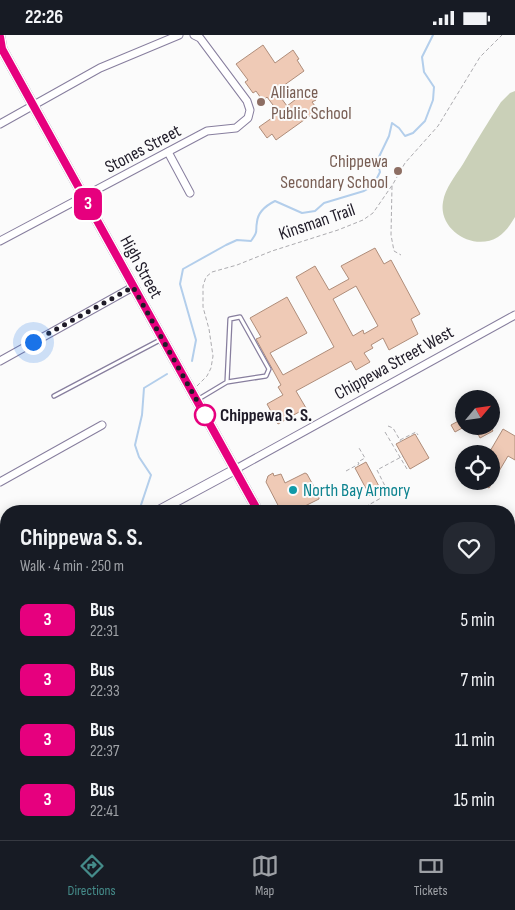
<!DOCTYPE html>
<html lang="en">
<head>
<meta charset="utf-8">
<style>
	:root { --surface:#171b24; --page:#242831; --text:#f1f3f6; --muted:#9ea1a6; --line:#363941; --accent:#458c8a }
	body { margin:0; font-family:"Sofia Sans Condensed",sans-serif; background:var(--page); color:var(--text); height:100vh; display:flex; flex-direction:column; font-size:19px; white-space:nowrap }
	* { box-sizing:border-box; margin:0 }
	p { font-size:16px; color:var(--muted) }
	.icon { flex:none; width:28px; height:28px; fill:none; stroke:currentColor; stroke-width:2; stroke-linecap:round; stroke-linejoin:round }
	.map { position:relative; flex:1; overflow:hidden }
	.drawer { position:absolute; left:0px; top:470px; width:515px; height:335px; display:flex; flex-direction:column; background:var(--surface); border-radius:20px 20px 0 0; box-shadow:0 2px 12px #0003 }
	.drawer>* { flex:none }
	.badge { padding:0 10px; border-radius:8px; font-size:18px; line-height:32px }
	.needle { width:32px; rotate:61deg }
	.controls { position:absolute; left:455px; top:355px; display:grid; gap:10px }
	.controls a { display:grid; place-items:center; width:45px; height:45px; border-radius:50%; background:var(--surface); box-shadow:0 2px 12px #0003; font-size:25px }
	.you { position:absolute; width:25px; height:25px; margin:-12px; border:4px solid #fff; border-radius:50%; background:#1a73e8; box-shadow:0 0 0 8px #1a73e833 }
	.map>.badge { position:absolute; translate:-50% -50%; box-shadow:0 0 0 2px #fff }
	.round { display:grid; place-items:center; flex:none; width:52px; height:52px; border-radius:20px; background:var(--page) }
	.head { display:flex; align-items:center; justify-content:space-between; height:85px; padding:0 20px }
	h1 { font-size:24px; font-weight:700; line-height:38px }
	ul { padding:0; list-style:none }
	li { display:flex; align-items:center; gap:15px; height:60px; padding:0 20px }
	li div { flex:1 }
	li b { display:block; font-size:19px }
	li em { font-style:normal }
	li .badge { min-width:55px; font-weight:700; text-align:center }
	.status { display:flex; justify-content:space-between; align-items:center; height:35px; padding:0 25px; background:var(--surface); direction:ltr }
	.status svg { height:14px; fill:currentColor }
	.tabs { display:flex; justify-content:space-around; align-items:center; height:70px; border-top:1px solid var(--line); background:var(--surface); font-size:14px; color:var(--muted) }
	.tabs a { display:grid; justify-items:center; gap:2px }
	.tabs .active { color:var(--accent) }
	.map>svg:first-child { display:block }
	.green { fill:#cad0b8 }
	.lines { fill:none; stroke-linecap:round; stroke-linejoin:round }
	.stream { stroke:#b3ceeb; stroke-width:2 }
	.building { fill:#efcab6; stroke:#af8d7a; fill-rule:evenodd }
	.service-casing { stroke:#877e9e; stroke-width:5.5 }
	.minor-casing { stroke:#877e9e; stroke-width:9 }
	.tertiary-casing { stroke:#877e9e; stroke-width:11 }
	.secondary-casing { stroke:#877e9e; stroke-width:12 }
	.trunk-casing { stroke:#a95d48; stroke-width:14 }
	.path { stroke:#adacb0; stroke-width:1; stroke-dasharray:4 2.5; stroke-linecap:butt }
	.service { stroke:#fff; stroke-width:3 }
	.minor { stroke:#fff; stroke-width:7 }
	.tertiary { stroke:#fff; stroke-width:9 }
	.secondary { stroke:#fcd9cd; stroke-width:10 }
	.trunk { stroke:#f69a7a; stroke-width:11 }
	.line-casing { stroke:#fff; stroke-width:11 }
	.line { stroke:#e6007e; stroke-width:8 }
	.walk { stroke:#1f1b28; stroke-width:5; stroke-dasharray:0 9 }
	.education-dot { fill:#8d6e63; stroke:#fbfbfb; stroke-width:2 }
	.stop-dot { fill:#fff; stroke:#e6007e; stroke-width:2.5 }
	.culture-dot { fill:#0f9aa8; stroke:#fbfbfb; stroke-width:2 }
	.labels { text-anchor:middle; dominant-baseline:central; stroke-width:4; stroke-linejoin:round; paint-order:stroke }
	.education-label { font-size:18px; fill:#785e54; stroke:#fbfbfb; text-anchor:start }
	.street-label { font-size:18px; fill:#1f1b28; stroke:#fbfbfb }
	.stop-label { font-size:18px; font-weight:bold; fill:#1f1b28; stroke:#fbfbfb; text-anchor:start }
	.culture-label { font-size:18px; fill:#0d838f; stroke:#fbfbfb; text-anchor:start }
</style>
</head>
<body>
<div class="status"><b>22:26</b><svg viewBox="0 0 49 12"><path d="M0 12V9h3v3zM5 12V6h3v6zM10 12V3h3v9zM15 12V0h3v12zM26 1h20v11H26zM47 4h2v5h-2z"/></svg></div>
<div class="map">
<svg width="515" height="805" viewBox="0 0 515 805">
	<rect width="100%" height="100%" fill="#fbfbfb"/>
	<path class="green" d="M 515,56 L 515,182 C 510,190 506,197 498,202 C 474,217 438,195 443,167 C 445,153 456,140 463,129 C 475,108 488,87 501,67 L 510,58 Z"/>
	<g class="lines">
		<g class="stream">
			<path d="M 192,326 L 196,305 L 180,249 L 183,234 L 226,210 L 237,205 L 251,206 C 259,195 255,197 257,187 C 258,176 267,170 275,166 L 302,178 L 315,176 L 324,168 L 364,156 L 373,151 L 380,137 L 377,126 L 389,101 L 392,88 L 399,93 L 405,101 L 413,98 L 425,86 L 433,65 L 434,52 L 424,37 L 422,22 L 433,0"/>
			<polyline points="139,476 151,440 139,422 135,410 142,380 144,353 167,339"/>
			<polyline points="0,645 6,638"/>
		</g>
	</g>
	<g class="building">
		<polygon points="263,10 275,28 293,15 299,24 297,25 304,36 276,56 287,71 308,55 316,65 312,67 318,75 276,105 272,99 267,103 259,92 279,78 267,62 263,66 256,56 253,58 245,47 248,45 236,29"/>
		<path d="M 375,213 L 384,229 L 391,225 L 420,279 L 411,284 L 418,299 L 389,315 L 383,303 L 371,310 L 373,313 L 364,318 L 370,327 L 356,335 L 351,326 L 296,356 L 306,373 L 278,389 L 267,369 L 283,360 L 278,352 L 281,350 L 256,304 L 261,302 L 250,283 L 287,262 L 307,298 L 270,318 L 283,340 L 334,312 L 296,242 L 315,231 L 329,255 L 349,244 L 341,231 ZM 356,251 L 378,291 L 364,299 L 363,295 L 353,301 L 333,264 Z"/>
		<polygon points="464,383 464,392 455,397 451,390"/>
		<polygon points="474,391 490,391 493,396 480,403"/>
		<polygon points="503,394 515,401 515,425 508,421 489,453 477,446 491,446 491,428 495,422 489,418"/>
		<polygon points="415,399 429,423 410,434 396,409"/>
		<polygon points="366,427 381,455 370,461 355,433"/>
		<polygon points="273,438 274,441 281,439 285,448 305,438 307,439 319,461 319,464 303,472 299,471 298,475 295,476 281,476 266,447 268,441"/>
		<polygon points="0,757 6,768 6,779 0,782"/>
		<polygon points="151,799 159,803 162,799 192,799 188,805 147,805"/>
		<polygon points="210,799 278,799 274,805 221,805"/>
	</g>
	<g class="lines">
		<defs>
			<g id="service">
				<polyline points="54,361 162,304"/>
				<polyline points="197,365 227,347 266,341 269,334 240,282 230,284 227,347"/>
				<polyline points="74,799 77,805"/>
				<polyline points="98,799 102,805"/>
			</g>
			<g id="minor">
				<polyline points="0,89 100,33 179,0"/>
				<polyline points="168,117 190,158"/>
				<polyline points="0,206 207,96 236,93 248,83 250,75 247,66 200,3 194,0"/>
				<polyline points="0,326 133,252"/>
				<polyline points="236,434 515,280"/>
				<polyline points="0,447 102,390"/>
				<polyline points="509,619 515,609"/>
				<polyline points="0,703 6,699"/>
				<polyline points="409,799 409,805"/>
				<polyline points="0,802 7,799"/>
			</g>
			<g id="tertiary">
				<polyline points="0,2 2,14 258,476"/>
				<polyline points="158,476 236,434"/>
				<polyline points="0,564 6,560"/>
			</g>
			<g id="secondary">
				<polyline points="0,721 6,732"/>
				<polyline points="43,799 47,805"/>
			</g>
			<g id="trunk">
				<polyline points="509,558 515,547"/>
				<polyline points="362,805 366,799"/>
			</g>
		</defs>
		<use href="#service" class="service-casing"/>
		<use href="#minor" class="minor-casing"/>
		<use href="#tertiary" class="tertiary-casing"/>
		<use href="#secondary" class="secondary-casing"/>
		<use href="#trunk" class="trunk-casing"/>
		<g class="path">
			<polyline points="392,151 391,200 394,216 401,220"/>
			<polyline points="197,351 207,341 211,333 213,321 209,294 203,272 203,251 206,242 212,237 237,230 272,216 338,195 363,185 373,178 393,149 405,128 438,91 480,22 502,0"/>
			<polyline points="388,391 393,393 401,407"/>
			<polyline points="385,397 407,434 409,433"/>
			<polyline points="400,405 416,397 418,400"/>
			<polyline points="346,436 359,429 358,427 365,423 359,413"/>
			<polyline points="377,457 386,453 377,435 403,421"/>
			<polyline points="365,472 381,463 378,459"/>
		</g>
		<use href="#service" class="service"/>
		<use href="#minor" class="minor"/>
		<use href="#tertiary" class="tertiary"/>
		<use href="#secondary" class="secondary"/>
		<use href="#trunk" class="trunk"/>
	</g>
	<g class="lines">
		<defs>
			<polyline id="line" points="0,2 2,14 258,476"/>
		</defs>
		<use href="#line" class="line-casing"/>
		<use href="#line" class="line"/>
		<polyline class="walk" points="33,307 133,252 205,380"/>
	</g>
	<g class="education-dot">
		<circle cx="261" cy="67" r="5"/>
		<circle cx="398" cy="136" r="5"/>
	</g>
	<circle class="stop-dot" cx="205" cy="380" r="10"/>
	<circle class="culture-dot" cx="293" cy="455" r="5"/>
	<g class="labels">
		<g class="education-label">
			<text x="271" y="57">Alliance<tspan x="271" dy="21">Public School</tspan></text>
			<text x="388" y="126" text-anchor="end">Chippewa<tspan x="388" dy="21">Secondary School</tspan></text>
		</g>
		<g class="street-label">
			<text transform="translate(143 114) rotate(-28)">Stones Street</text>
			<text transform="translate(317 187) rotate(-19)">Kinsman Trail</text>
			<text transform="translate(141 232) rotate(61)">High Street</text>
			<text transform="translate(394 328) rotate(-29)">Chippewa Street West</text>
		</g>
		<g class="stop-label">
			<text x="220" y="380">Chippewa S. S.</text>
		</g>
		<g class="culture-label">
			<text x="303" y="455">North Bay Armory</text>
		</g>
	</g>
</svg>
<div class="controls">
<a><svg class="needle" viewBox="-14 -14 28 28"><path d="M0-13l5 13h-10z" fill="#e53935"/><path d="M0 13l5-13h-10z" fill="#9ea1a6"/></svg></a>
<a><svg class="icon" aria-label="locate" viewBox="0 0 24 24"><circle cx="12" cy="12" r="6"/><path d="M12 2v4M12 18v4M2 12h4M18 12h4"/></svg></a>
</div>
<div class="you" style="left:33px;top:307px"></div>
<b class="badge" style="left:88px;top:169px;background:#e6007e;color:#fff">3</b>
<section class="drawer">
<div class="head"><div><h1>Chippewa S. S.</h1><p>Walk · 4 min · 250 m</p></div><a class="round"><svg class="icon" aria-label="heart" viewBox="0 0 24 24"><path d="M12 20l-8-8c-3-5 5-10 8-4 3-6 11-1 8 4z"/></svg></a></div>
<ul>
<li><span class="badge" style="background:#e6007e;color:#fff">3</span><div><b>Bus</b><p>22:31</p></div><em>5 min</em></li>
<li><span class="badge" style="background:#e6007e;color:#fff">3</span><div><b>Bus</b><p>22:33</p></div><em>7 min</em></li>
<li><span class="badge" style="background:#e6007e;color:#fff">3</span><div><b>Bus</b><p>22:37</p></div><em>11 min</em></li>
<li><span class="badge" style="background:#e6007e;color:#fff">3</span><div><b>Bus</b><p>22:41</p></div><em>15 min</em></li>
</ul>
</section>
</div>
<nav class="tabs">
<a class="active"><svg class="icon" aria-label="directions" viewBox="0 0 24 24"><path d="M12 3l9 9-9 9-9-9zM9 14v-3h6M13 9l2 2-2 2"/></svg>Directions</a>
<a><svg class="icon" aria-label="map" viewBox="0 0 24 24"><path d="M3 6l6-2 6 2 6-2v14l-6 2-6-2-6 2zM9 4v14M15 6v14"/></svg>Map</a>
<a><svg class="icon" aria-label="tickets" viewBox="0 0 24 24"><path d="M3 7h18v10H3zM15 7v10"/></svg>Tickets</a>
</nav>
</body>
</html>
